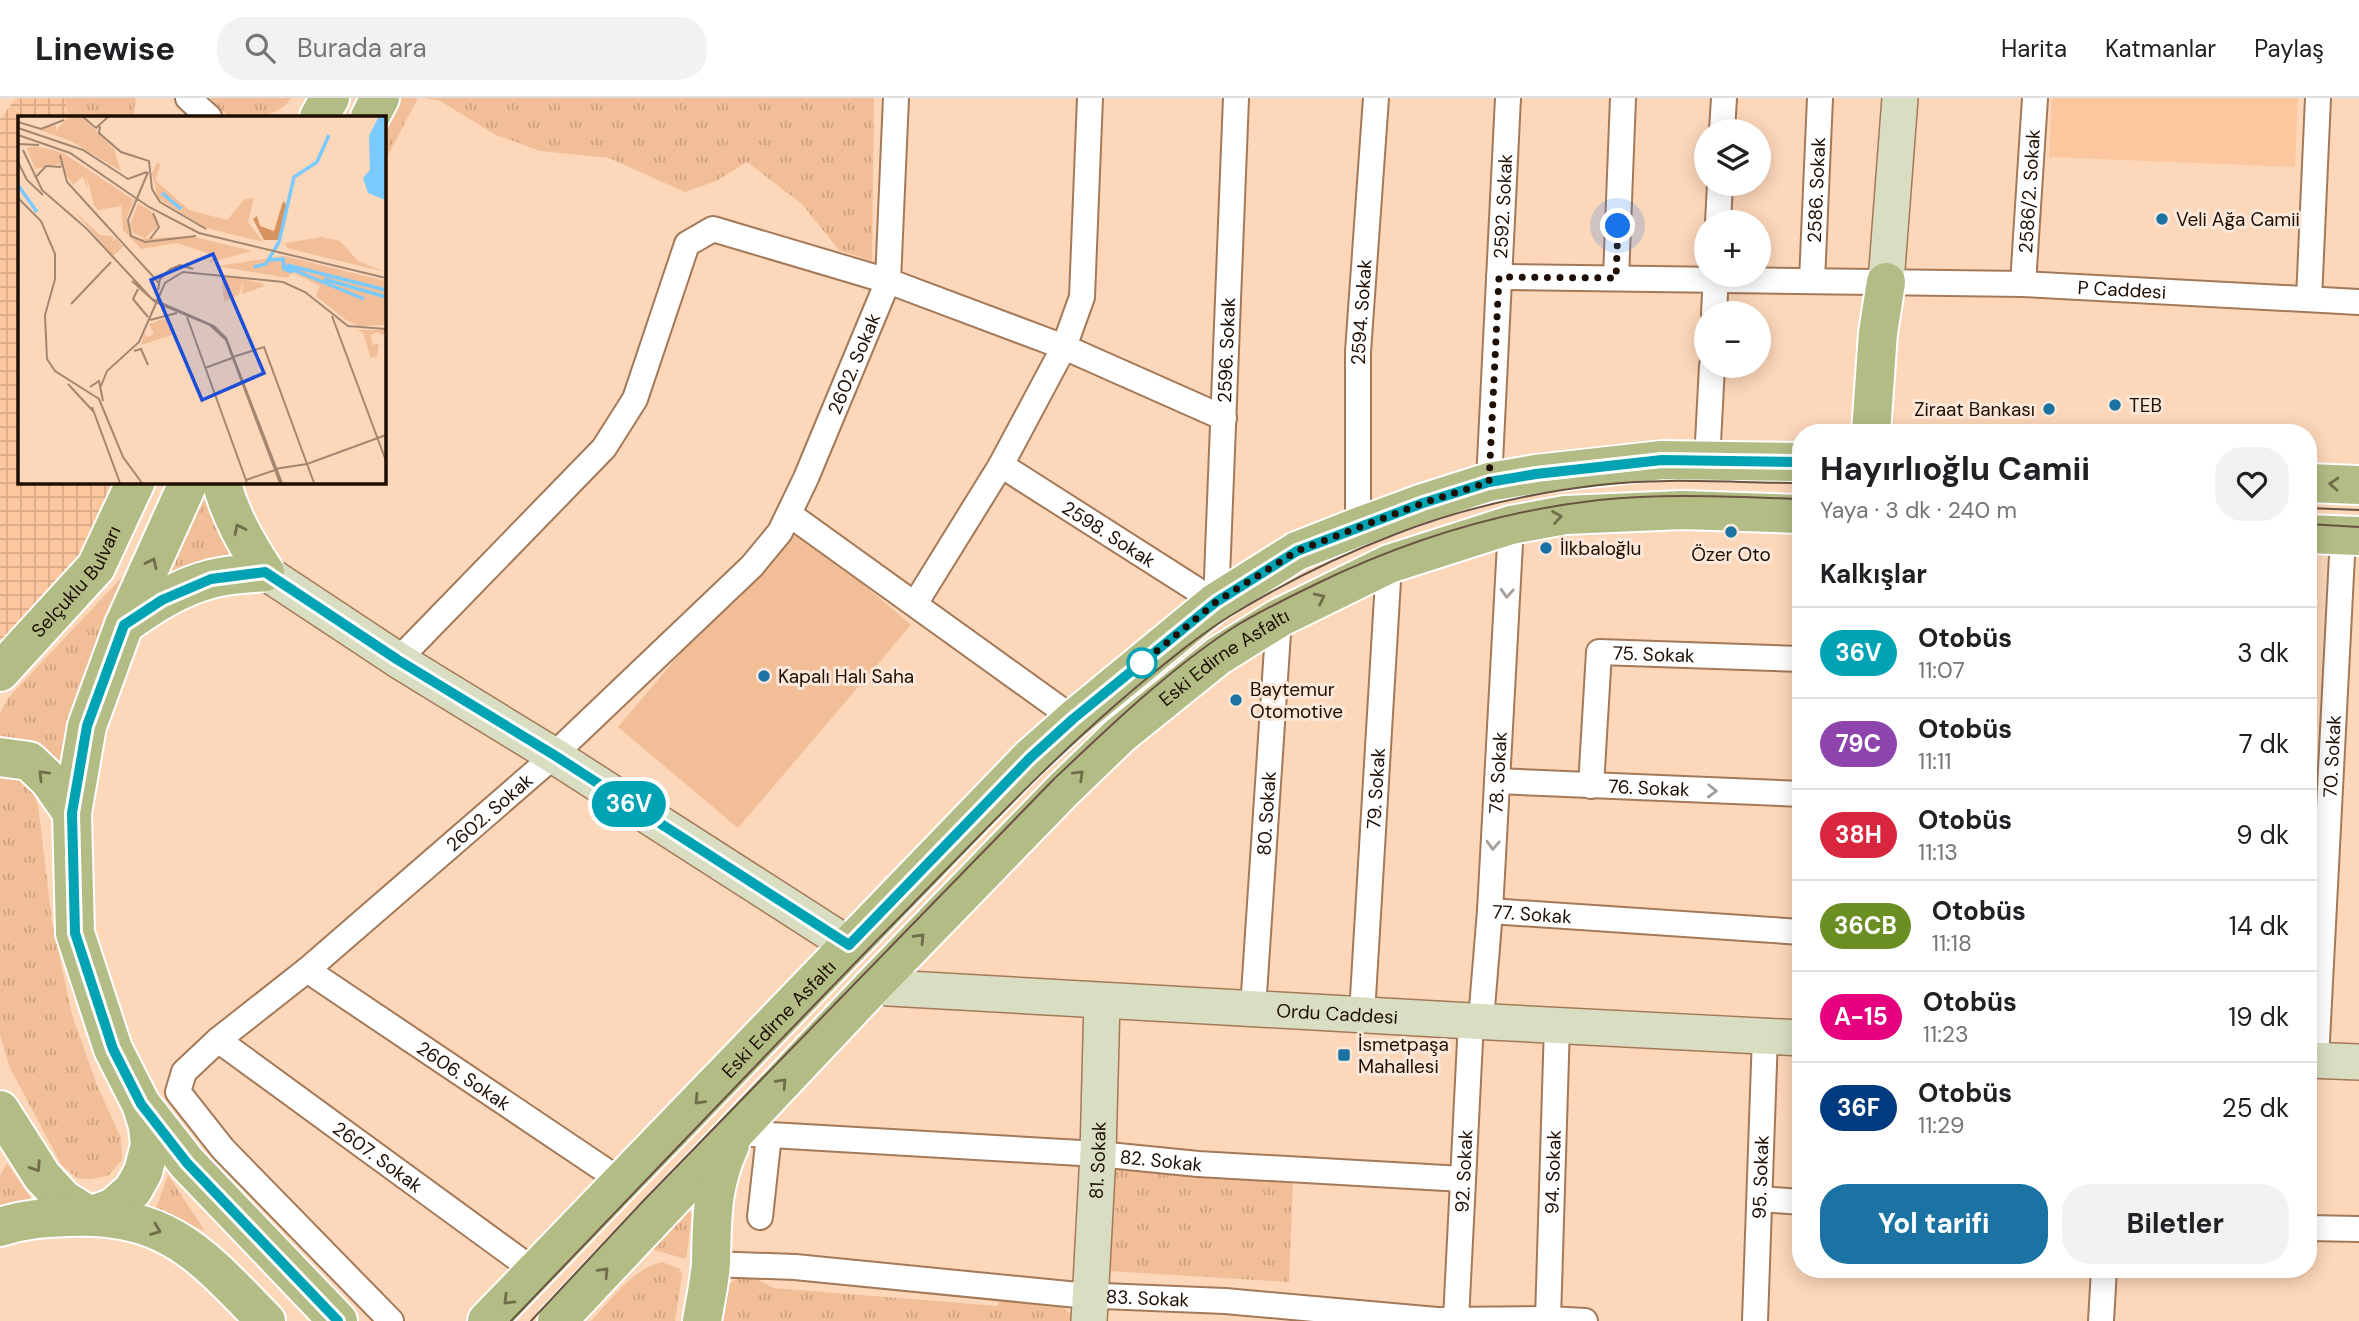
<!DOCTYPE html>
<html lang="tr">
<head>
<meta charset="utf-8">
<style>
	:root { --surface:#fff; --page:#f2f2f2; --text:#202124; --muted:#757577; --line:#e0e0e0; --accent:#1b73a3 }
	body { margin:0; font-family:"DM Sans",sans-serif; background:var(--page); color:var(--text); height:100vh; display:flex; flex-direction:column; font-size:26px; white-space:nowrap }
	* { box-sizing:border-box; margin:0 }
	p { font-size:23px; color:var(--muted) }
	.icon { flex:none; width:38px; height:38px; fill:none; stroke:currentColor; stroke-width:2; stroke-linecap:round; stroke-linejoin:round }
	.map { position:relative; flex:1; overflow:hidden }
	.drawer { position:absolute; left:1792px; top:326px; width:525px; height:854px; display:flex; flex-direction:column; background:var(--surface); border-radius:28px; box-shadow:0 4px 18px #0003 }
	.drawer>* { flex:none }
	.badge { padding:0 14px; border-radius:23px; font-size:24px; line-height:46px }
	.buttons { position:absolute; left:1694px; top:21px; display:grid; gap:14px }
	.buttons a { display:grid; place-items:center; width:77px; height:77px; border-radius:50%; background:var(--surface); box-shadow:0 4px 18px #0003; font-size:35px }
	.you { position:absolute; width:35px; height:35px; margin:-18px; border:5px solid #fff; border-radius:50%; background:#1a73e8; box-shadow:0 0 0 10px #1a73e833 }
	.map>.badge { position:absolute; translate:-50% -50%; box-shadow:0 0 0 4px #fff }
	h2 { padding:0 28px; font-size:26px; line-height:63px }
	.round { display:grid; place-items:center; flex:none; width:74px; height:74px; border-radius:28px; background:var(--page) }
	.head { display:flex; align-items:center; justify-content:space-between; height:119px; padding:0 28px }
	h1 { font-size:33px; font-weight:700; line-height:52px }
	.cta { display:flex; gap:14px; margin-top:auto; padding:14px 28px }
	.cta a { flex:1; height:80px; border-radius:28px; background:var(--accent); color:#fff; font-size:28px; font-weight:700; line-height:80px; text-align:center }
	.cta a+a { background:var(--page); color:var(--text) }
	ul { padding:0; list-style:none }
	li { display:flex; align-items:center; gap:21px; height:91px; padding:0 28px; border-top:2px solid var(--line) }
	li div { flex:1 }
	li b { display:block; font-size:26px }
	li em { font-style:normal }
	li .badge { min-width:77px; font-weight:700; text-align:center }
	header { display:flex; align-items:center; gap:42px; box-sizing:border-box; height:98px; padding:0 35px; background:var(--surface); border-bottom:2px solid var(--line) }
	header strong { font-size:33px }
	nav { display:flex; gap:38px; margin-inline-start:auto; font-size:24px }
	.search { width:490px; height:63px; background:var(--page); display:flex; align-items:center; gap:18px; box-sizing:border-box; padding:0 24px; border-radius:28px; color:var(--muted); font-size:26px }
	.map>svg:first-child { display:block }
	.built { fill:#fcc79e }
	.industrial { fill:url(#industrial-grid) }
	.grass { fill:url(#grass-tufts) }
	.pitch { fill:#f1be97 }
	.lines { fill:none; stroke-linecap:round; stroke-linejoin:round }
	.street-casing { stroke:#a47958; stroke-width:28 }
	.secondary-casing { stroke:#a47958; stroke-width:38 }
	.primary-casing { stroke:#fff; stroke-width:42 }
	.street { stroke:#fff; stroke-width:24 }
	.secondary { stroke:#d9dec2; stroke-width:35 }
	.primary { stroke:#b3bc85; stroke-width:38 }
	.tram { stroke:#6a5341; stroke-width:2 }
	.oneway { stroke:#706e4a }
	.oneway2 { stroke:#a59f9a }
	.line-casing { stroke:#fff; stroke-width:16 }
	.line { stroke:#00a3b4; stroke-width:10 }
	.walk { stroke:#1f0f03; stroke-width:7; stroke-dasharray:0 12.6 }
	.poi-dot { fill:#1b73a3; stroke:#fce8da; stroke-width:2.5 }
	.stop-dot { fill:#fff; stroke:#00a3b4; stroke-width:3.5 }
	.labels { text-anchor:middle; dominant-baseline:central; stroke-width:6; stroke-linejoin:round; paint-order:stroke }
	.street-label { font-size:19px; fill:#1f0f03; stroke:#fce8da }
	.poi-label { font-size:19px; fill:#1f0f03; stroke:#fce8da; text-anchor:start }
	.inset-river { fill:none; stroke:#7bcafd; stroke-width:3.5 }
	.inset-road { fill:none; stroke:#a48771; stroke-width:2 }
	.view { fill:#1d4ed8; fill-opacity:0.15; stroke:#1d4ed8; stroke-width:3.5 }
	.inset-edge { fill:none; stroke:#1f0f03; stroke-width:3.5 }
</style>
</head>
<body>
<header>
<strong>Linewise</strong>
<div class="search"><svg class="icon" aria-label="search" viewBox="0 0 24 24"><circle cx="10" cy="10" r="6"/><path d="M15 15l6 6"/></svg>Burada ara</div>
<nav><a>Harita</a><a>Katmanlar</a><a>Paylaş</a></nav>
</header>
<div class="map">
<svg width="2359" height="1223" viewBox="0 0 2359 1223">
	<defs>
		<pattern id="industrial-grid" width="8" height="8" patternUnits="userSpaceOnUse" patternTransform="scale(1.75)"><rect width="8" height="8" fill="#fcc79e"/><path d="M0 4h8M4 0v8" fill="none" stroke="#d8aa86"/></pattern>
		<pattern id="grass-tufts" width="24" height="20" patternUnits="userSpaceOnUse" patternTransform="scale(1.75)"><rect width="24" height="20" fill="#f1be97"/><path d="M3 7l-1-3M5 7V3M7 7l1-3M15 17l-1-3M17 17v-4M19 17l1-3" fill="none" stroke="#cea280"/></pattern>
	</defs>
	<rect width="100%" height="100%" fill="#fdd7ba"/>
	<polygon class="built" points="2052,0 2298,0 2295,69 2049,59"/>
	<polygon class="industrial" points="16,0 65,0 69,19 19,19 19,383 121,383 90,455 0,562 0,21"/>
	<g class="grass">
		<polygon points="65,0 136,0 133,19 69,19"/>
		<path d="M 211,0 L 291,0 C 278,21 252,19 230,19 L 214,6 Z"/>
		<polygon points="399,0 418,0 383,67 383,29"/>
		<polygon points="425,0 874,0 872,163 839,152 802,106 747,64 716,83 685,94 609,60 540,53 496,37 440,3"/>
		<polygon points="204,386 220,440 245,469 159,490"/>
		<polygon points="126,475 77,620 69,682 0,647 0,615 9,599"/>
		<polygon points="0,676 8,676 32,687 38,707 52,823 72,917 97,987 121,1040 122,1062 108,1078 90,1081 77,1080 61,1066 10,970 0,937"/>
		<polygon points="7,1065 33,1104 0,1115 0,1078"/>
		<polygon points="1115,1072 1293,1081 1289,1184 1108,1173"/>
		<polygon points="168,1077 205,1133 155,1113"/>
		<polygon points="688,1111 692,1116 686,1161 651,1151"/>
		<path d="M 662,1164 L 680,1171 L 682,1177 L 675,1223 L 591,1223 C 612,1201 632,1171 662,1164 Z"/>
		<polygon points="738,1180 754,1180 774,1190 998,1208 1000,1199 1061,1206 1072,1218 1071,1223 706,1223 721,1191"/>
	</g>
	<polygon class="pitch" points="791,425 911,527 738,730 618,629"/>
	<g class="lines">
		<defs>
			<g id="street">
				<polyline points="188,0 209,19"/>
				<polyline points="1722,33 1724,0"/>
				<polyline points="1718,124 1720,86"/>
				<path id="s1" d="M 1499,179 L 2023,186 L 2359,204"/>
				<polyline points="1616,180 1623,0"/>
				<path id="s2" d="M 1812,183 L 1820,0"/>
				<path id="s3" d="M 2023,186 L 2035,0"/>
				<polyline points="2309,201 2318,0"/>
				<polyline points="1714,215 1716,177"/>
				<polyline points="1707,363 1712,268"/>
				<path id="s4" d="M 1001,367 L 1216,504"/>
				<path id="s5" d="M 1489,384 L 1508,0"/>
				<polyline points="789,416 1074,621"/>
				<path id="s6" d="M 1358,429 L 1358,254 L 1376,0"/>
				<path id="s7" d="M 1216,504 L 1236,0"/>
				<polyline points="915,506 1001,367 1064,249 1082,199 1090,0"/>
				<polyline points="398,562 604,350 635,301 687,146 713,131 888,183 1064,249 1224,320"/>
				<path id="s8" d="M 1497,683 L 1801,696"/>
				<path id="s9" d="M 1591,688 L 1599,554 L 1801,561"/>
				<path id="s10" d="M 1490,813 L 1801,834"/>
				<path id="s11" d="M 307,872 L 621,1083"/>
				<path id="s12" d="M 1253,911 L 1279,520"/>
				<path id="s13" d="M 1362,916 L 1389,466"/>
				<path id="s14" d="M 1481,922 L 1490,813 L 1511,427"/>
				<path id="s15" d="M 218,942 L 536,1174"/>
				<path id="s16" d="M 2316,962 L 2343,438"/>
				<path id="s17" d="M 735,1035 L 1098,1056 L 1198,1066 L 1463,1081"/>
				<polyline points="1760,1101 1801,1104"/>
				<polyline points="760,1119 769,1037"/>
				<polyline points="2308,1130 2359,1131"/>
				<path id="s18" d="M 711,1166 L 795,1169 L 1078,1197 L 1225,1203 L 1437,1222 L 1548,1221 L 1585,1223"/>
				<path id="s19" d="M 1548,1221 L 1557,927"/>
				<path id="s20" d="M 1456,1222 L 1471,923"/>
				<path id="s21" d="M 391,1223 L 223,1051 L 178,994 L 184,974 L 218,942 L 307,872 L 540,670 L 752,468 L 780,434 L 806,380 L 888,183 L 896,0"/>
				<path id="s22" d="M 1755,1223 L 1765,937"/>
				<polyline points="2101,1223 2104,1171"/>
			</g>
			<g id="secondary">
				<polyline points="1886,184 1900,0"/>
				<polyline points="265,474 398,562 553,657 849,847"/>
				<path id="s23" d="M 872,889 L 1471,923 L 1801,940"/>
				<polyline points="2308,962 2359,964"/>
				<path id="s24" d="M 1089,1223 L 1098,1056 L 1102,903"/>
			</g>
			<g id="primary">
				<polyline points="319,19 330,0"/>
				<polyline points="370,19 380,0"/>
				<polyline points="1871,334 1878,235 1886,184"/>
				<polyline points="2308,385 2359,387"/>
				<polyline points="2308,436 2359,438"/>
				<path d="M 124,527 C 150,508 179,489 211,481 C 228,476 247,476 265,474 C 246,445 230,417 221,383"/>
				<path id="s25" d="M 0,574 L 96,469 L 136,383"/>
				<polyline points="0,659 29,663 49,682 72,715"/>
				<polyline points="144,1010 187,1065 338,1223"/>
				<polyline points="0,1012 42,1078 63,1101 90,1118"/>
				<polyline points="90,1118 114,1109 133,1092 143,1074 150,1047 148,1028 141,1006 113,951 75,835 72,715 87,628 124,527 189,383"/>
				<path d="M 0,1129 C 24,1121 43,1120 69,1119 C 169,1115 202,1158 266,1223"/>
				<path id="s26" d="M 487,1223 L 1030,660 L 1074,621 L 1216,504 L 1297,453 L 1358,429 L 1423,405 L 1489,384 L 1536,376 L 1662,362 L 1801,364"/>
				<path id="s27" d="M 557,1223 L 872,889 L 1063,692 L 1120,637 L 1218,558 L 1279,520 L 1389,466 L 1511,427 L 1565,417 L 1683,412 L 1801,416"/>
				<path d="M 702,1223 C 705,1204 710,1183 711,1164 C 712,1120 711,1088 730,1047"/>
			</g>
		</defs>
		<use href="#street" class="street-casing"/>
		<use href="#secondary" class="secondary-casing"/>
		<use href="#primary" class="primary-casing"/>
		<use href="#street" class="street"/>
		<use href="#secondary" class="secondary"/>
		<use href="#primary" class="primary"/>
		<g class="tram">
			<polyline points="2308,410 2359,412"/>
			<polyline points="2308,426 2359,429"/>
			<path d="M 511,1223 C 638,1091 763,959 891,828 C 972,746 1051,660 1140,586 C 1168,563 1198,538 1230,518 C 1282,486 1338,458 1396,436 C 1460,411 1531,395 1599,387 C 1665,379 1734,385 1801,385"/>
			<path d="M 531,1223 L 645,1101 L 1053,682 C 1109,629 1166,574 1231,531 C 1258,514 1287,500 1316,486 C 1405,443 1500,413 1599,402 C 1666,395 1734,399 1801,401"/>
		</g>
	</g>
	<defs><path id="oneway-chevron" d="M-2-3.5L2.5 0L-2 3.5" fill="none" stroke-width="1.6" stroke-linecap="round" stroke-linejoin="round" transform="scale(1.75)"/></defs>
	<g class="oneway">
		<use href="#oneway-chevron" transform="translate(2334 386) rotate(-177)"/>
		<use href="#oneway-chevron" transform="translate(1557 419) rotate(-9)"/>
		<use href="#oneway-chevron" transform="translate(239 431) rotate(-116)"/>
		<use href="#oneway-chevron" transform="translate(152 465) rotate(-65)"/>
		<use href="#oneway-chevron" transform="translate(1320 500) rotate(-26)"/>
		<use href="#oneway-chevron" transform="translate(43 677) rotate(-135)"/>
		<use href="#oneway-chevron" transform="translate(1079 677) rotate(-44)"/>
		<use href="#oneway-chevron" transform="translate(920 840) rotate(-46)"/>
		<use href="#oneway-chevron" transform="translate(782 985) rotate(-47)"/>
		<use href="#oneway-chevron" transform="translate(699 1002) rotate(134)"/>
		<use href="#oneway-chevron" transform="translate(36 1069) rotate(57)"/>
		<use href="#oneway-chevron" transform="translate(156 1132) rotate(21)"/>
		<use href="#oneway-chevron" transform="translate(604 1174) rotate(-47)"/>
		<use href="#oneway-chevron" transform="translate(508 1202) rotate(135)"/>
	</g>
	<g class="oneway2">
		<use href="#oneway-chevron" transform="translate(1507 495) rotate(93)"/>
		<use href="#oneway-chevron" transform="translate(1712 693) rotate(2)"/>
		<use href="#oneway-chevron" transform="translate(1493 747) rotate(93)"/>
	</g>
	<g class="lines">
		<defs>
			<polyline id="line" points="338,1223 187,1065 141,1006 113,951 75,835 72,715 87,628 124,527 162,502 211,481 265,474 398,562 554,657 849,847 1030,660 1073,621 1216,504 1297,453 1423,405 1489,384 1536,376 1662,362 1801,364"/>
		</defs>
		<use href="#line" class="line-casing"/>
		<use href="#line" class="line"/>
		<polyline class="walk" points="1142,565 1135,571 1216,504 1297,453 1423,405 1489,384 1499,179 1616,180 1618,128"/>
	</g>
	<g class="poi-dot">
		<circle cx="2162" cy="121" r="7"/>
		<circle cx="2115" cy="307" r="7"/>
		<circle cx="2049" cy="311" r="7"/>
		<circle cx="1731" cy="434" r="7"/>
		<circle cx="1546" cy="450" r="7"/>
		<circle cx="764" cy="578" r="7"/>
		<circle cx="1236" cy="602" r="7"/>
		<rect x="1337" y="950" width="14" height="14" rx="3.5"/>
	</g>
	<circle class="stop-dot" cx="1142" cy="565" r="14"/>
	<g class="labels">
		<g class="street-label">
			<text stroke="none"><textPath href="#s2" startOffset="91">2586. Sokak</textPath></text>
			<text stroke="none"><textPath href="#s3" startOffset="93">2586/2. Sokak</textPath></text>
			<text stroke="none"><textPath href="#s5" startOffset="276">2592. Sokak</textPath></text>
			<text stroke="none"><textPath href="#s1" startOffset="623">P Caddesi</textPath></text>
			<text stroke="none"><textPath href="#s6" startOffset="215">2594. Sokak</textPath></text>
			<text stroke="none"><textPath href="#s7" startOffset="252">2596. Sokak</textPath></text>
			<text stroke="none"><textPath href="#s21" startOffset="1323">2602. Sokak</textPath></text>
			<text stroke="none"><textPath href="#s4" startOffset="128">2598. Sokak</textPath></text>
			<text stroke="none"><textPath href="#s25" startOffset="119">Selçuklu Bulvarı</textPath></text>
			<text stroke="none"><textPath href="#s9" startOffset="189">75. Sokak</textPath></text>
			<text stroke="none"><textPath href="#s27" startOffset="943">Eski Edirne Asfaltı</textPath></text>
			<text stroke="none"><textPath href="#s16" startOffset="304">70. Sokak</textPath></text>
			<text stroke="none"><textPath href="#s14" startOffset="248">78. Sokak</textPath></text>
			<text stroke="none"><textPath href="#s8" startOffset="152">76. Sokak</textPath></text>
			<text stroke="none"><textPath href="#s13" startOffset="226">79. Sokak</textPath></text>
			<text stroke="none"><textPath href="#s21" startOffset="735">2602. Sokak</textPath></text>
			<text stroke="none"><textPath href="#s12" startOffset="196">80. Sokak</textPath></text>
			<text stroke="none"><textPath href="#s10" startOffset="42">77. Sokak</textPath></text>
			<text stroke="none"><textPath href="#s23" startOffset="466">Ordu Caddesi</textPath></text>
			<text stroke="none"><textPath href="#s26" startOffset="420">Eski Edirne Asfaltı</textPath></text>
			<text stroke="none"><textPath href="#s11" startOffset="189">2606. Sokak</textPath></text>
			<text stroke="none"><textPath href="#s15" startOffset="198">2607. Sokak</textPath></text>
			<text stroke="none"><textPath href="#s17" startOffset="427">82. Sokak</textPath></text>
			<text stroke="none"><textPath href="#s24" startOffset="161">81. Sokak</textPath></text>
			<text stroke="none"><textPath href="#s20" startOffset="149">92. Sokak</textPath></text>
			<text stroke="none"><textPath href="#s19" startOffset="147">94. Sokak</textPath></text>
			<text stroke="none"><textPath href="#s22" startOffset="144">95. Sokak</textPath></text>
			<text stroke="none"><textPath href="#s18" startOffset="438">83. Sokak</textPath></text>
		</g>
		<g class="poi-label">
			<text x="2176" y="121">Veli Ağa Camii</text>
			<text x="2129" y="307">TEB</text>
			<text x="2035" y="311" text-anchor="end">Ziraat Bankası</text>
			<text x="1560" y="450">İlkbaloğlu</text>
			<text x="1731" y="456" text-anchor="middle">Özer Oto</text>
			<text x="778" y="578">Kapalı Halı Saha</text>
			<text x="1250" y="591">Baytemur<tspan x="1250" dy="22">Otomotive</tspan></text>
			<text x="1358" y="946">İsmetpaşa<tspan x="1358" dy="22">Mahallesi</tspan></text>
		</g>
	</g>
	<g transform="translate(18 18)">
		<rect width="368" height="368" fill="#fdd7ba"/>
		<path d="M 52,0 L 63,0 L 96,33 L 103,55 L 53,25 L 21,14 L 38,9 L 38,14 ZM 18,30 L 45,37 L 116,84 L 109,102 L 115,123 L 172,120 L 234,135 L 190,147 L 198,140 L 159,127 L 123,133 L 105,114 L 103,90 L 80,94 L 76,89 L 68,57 L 70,73 L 65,60 L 55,69 L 41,48 L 17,53 L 9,32 ZM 139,47 L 143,48 L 137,64 L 171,94 L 209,104 L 227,83 L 236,82 L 230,106 L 245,126 L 185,111 L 140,82 L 134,57 ZM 120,87 L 134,96 L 140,110 L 127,122 L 115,117 L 112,109 ZM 56,95 L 82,119 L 96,120 L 94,125 L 98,122 L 105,131 L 95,140 ZM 303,121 L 322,125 L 340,145 L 367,156 L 269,132 L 267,127 ZM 266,140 L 368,165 L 367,209 L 341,210 L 328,204 L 298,180 L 302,170 L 274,156 L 269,162 L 199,150 ZM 204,159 L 244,167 L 247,170 L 224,178 L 225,165 L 221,179 L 206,186 ZM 151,201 L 157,218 L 123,229 L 126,217 L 129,221 L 136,218 L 131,208 ZM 339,214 L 367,214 L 365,220 L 360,216 L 352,219 L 355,229 L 361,227 L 359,240 L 353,242 L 345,217 Z" fill="#f1be97"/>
		<path d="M 265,85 L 269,89 L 260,124 L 246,124 L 235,103 L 239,100 L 242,110 L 256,115 Z" fill="#d79460"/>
		<path d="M 361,0 L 367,0 L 367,84 L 350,77 L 345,62 L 352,54 L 351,20 Z" fill="#7bcafd"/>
		<path class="inset-river" d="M 0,69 L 19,96M 144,77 L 163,93M 251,144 L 265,143 L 266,153 L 275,156M 269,149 L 368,174M 266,150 L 346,183M 236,151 L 248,148 L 261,126 L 276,61 L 299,46 L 311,19M 306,163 L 368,181"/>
		<path class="inset-road" d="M 64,0 L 78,12 L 91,0M 0,6 L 23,13 L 46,4M 82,10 L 81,17 L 103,36 L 131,45 L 134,73 L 142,86 L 188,113M 0,12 L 65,34 L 110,63 L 129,56M 0,19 L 52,37 L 131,91 L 181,117 L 368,162M 0,28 L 21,29M 5,34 L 24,74 L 69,113 L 134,183 L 196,210 L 208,222 L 264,367M 42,39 L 49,66 L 141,167M 0,46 L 9,64 L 25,79M 130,56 L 110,104 L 113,120 L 127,126 L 178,120M 17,62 L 28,50 L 43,51M 0,82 L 23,105 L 37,138 L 37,163 L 27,199 L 29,243 L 37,255 L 81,283 L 105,341 L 124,367M 132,123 L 141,111 L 135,97M 114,165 L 137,186 L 192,209 L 208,224 L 262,367M 120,173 L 115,183 L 130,201M 140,174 L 142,163 L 152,153 L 162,149 L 175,153M 53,188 L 93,146M 314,200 L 368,345M 169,201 L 229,367M 132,204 L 159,197M 116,235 L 123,233 L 130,249M 215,241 L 246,231 L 296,367M 187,252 L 214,242M 50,268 L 75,295M 83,270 L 89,255 L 121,226 L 147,167 L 165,156 L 265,166 L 287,176 L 330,210 L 368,213M 72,271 L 81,265 L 85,285M 74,291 L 102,367M 256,353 L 289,348 L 368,319M 228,364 L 260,353"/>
		<path class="view" d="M 195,138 L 246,257 L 184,284 L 133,164 Z"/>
		<rect width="368" height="368" class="inset-edge"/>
	</g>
</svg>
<div class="buttons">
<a><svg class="icon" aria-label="layers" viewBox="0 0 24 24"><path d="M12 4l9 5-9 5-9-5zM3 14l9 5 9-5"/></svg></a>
<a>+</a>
<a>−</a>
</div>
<div class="you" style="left:1618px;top:128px"></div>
<b class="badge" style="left:629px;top:706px;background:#00a3b4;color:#fff">36V</b>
<section class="drawer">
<div class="head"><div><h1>Hayırlıoğlu Camii</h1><p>Yaya · 3 dk · 240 m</p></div><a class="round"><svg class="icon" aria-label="heart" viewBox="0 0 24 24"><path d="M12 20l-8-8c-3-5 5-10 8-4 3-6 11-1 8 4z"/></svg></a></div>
<h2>Kalkışlar</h2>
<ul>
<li><span class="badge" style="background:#00a3b4;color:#fff">36V</span><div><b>Otobüs</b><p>11:07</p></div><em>3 dk</em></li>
<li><span class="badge" style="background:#8e44ad;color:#fff">79C</span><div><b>Otobüs</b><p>11:11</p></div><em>7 dk</em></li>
<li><span class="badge" style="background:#d7263d;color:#fff">38H</span><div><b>Otobüs</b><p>11:13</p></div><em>9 dk</em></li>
<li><span class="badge" style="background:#6b8e23;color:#fff">36CB</span><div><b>Otobüs</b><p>11:18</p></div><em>14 dk</em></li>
<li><span class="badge" style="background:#e6007e;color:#fff">A-15</span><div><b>Otobüs</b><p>11:23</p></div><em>19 dk</em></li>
<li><span class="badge" style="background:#003b80;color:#fff">36F</span><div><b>Otobüs</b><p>11:29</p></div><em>25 dk</em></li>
</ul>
<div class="cta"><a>Yol tarifi</a><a>Biletler</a></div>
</section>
</div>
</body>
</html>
